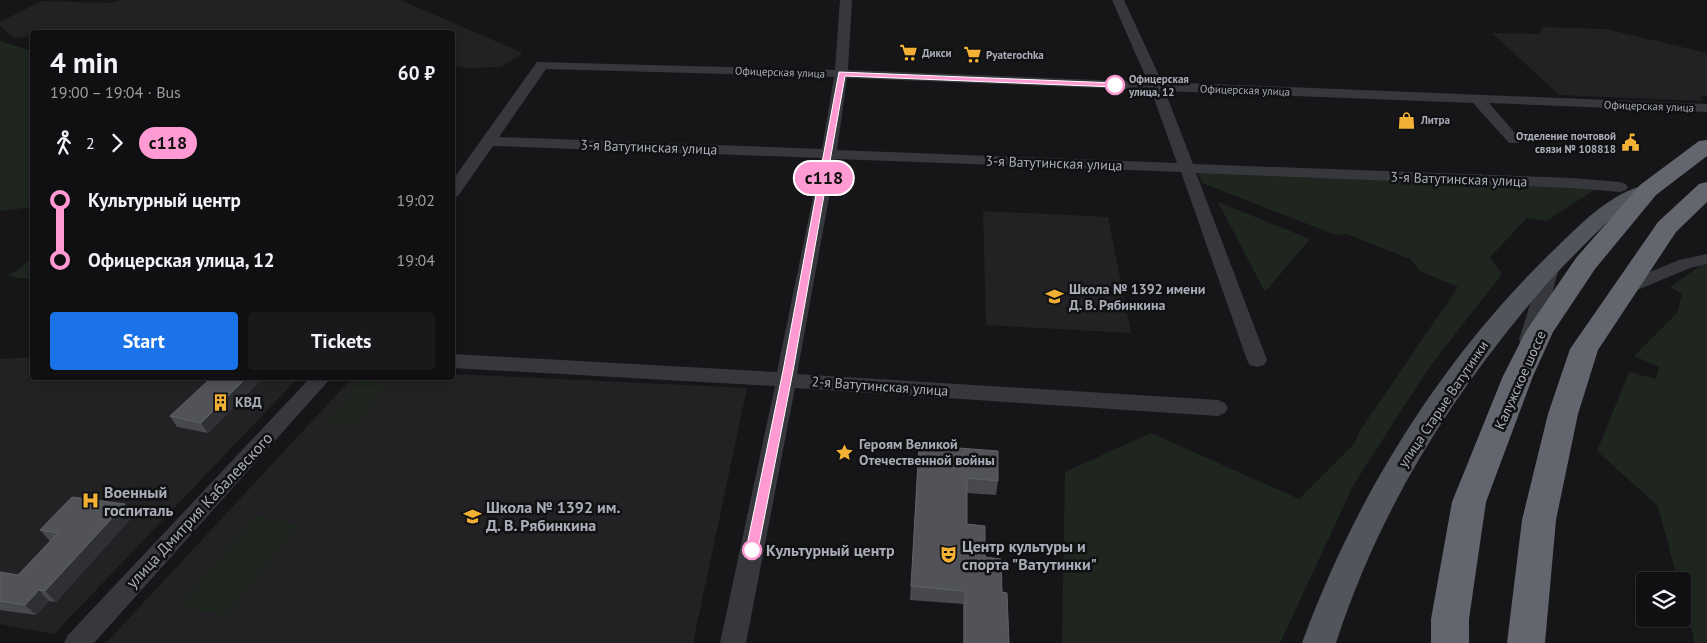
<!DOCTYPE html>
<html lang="en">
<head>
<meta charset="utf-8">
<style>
	:root { --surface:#101012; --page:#19191b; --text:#f1f3f6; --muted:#9c9d9f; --line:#303032; --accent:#1a73e8 }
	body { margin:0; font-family:"PT Sans",sans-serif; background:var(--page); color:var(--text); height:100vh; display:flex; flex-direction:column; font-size:19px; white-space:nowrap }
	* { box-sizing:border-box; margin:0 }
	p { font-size:16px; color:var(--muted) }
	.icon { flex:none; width:28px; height:28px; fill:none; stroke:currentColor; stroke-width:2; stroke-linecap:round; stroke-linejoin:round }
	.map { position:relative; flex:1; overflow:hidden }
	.sheet { position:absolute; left:30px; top:30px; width:425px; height:350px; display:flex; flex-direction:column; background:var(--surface); border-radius:5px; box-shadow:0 2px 8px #0003,0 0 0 1px var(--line) }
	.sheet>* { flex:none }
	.badge { padding:0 10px; border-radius:16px; font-size:18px; line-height:32px }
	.fabs { position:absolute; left:1636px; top:572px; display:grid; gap:10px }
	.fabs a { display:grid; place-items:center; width:55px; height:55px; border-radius:5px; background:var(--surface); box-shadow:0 2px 8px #0003,0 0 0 1px var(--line); font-size:25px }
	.map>.badge { position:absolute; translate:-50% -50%; box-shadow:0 0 0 2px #fff }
	.legs { display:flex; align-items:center; gap:8px; height:55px; padding:0 20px; font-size:16px }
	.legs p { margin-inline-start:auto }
	.summary { display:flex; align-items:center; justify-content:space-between; height:85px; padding:0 20px }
	h1 { font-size:28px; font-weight:700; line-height:38px }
	.primary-button { display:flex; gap:10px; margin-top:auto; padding:10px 20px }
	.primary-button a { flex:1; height:58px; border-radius:5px; background:var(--accent); color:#fff; font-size:20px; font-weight:700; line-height:58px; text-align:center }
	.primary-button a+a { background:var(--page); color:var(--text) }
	ul { padding:0 20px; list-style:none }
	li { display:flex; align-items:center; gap:18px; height:60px; font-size:19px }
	li i { display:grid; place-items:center; width:8px; height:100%; margin:0 6px; background:currentColor }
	li i::after { content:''; width:12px; height:12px; margin:-6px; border:4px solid; border-radius:50%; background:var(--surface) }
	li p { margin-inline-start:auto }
	li:first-child i { background:linear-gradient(#0000 50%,currentColor 0) }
	li:last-child i { background:linear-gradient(currentColor 50%,#0000 0) }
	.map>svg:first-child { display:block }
	.built { fill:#222225 }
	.green { fill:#1e261f }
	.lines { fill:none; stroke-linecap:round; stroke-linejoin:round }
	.minor { fill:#37383d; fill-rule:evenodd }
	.major { fill:#53555c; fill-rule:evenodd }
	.highway { fill:#63666e; fill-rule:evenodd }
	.wall { fill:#47494d }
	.shaded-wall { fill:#2f3033 }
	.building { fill:#525359; stroke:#5f6168 }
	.line-1 { fill:#ff9ad2; stroke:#fff }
	.stop-1-dot { fill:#fff; stroke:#ff9ad2; stroke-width:2.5 }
	.labels { text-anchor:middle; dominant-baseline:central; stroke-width:5; stroke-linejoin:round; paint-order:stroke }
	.far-poi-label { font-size:11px; font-weight:bold; fill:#a8adb8; stroke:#111113; text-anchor:start }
	.far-street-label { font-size:11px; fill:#a8adb8; stroke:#111113 }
	.far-stop-label { font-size:11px; font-weight:bold; fill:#a8adb8; stroke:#111113; text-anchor:start }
	.street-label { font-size:14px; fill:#a8adb8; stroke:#111113 }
	.poi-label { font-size:14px; font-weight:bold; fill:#a8adb8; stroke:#111113; text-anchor:start }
	.near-poi-label { font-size:16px; font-weight:bold; fill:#a8adb8; stroke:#111113; text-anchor:start }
	.near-street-label { font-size:16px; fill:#a8adb8; stroke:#111113 }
	.near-stop-label { font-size:16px; font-weight:bold; fill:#a8adb8; stroke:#111113; text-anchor:start }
</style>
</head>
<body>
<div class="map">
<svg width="1707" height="643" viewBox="0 0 1707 643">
	<rect width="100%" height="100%" fill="#161618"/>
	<g class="built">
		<polygon points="121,0 400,0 523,53 501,67 466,68 453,65 452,32 32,32 32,36 14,38 0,26 0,22 41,1 111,3"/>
		<polygon points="1542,27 1606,29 1707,53 1707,96 1700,96 1702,101 1559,95 1492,33 1539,34"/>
		<polygon points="983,211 1108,217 1131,333 986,325"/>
		<polygon points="32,357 32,378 298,378 54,634 0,624 0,359"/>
		<polygon points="453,374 747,388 693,643 106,643 352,378 452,378"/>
	</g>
	<g class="green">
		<polygon points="0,41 32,51 32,110 30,113 32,117 32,207 0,211"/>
		<polygon points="1198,172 1599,187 1546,221 1527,218 1490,257 1502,274 1428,369 1354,484 1280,643 1062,643 1065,472 1151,433 1299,499 1354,444 1361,429 1458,287 1420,271 1410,259 1347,234 1336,235 1202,183"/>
		<polygon points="1218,202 1310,239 1265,292"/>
		<polygon points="32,259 32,280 8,276"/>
		<polygon points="1707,261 1707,643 1695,643 1683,598 1682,581 1678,581 1658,506 1597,451 1629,372 1656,379 1659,367 1634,356 1677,313 1682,294 1670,287"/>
		<polygon points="360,380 387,383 355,427 327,424"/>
		<polygon points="257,516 299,525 226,616 179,606"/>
	</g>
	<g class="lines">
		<g class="minor">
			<path d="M 840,0 L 852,0 L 848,70 L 1148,82 L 1112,0 L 1124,0 L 1162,82 L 1707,104 L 1707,112 L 1489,103 L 1521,140 L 1519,143 L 1509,143 L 1473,103 L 1165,91 L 1193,164 L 1571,178 L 1620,182 L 1626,184 L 1628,187 L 1626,190 L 1620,192 L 1571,188 L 1196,173 L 1267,360 L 1264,365 L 1257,367 L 1250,365 L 1247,360 L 1181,172 L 836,159 L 797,374 L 1218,400 L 1225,403 L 1228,408 L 1225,413 L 1218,416 L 795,388 L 746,643 L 720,643 L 775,386 L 452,368 L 452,354 L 777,372 L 821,158 L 493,146 L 458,196 L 452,198 L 452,181 L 537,62 L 835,70 ZM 546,69 L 834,77 L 822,149 L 499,137 ZM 847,78 L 1151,90 L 1177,163 L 837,150 Z"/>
			<polygon points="1707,254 1707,264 1690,268 1630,293 1624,295 1618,293 1615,289 1618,285 1679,260"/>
			<polygon points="1551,260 1557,261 1560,265 1539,340 1536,345 1529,346 1522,345 1519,340 1542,265 1545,261"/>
			<polygon points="310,378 331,378 94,643 64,643 68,635"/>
		</g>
		<path class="major" d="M 1648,184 L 1655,186 L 1658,190 L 1655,194 C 1642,201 1627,207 1615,215 C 1607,221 1600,230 1593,236 C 1574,255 1555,274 1538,294 C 1448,400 1379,511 1336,643 L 1302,643 C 1356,495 1444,354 1559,245 C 1585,220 1611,193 1648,184 Z"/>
		<g class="highway">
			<polygon points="1707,140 1707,156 1656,195 1595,269 1553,332 1533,376 1486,502 1469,619 1469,643 1431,643 1431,619 1452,502 1503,376 1526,331 1576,258 1640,185 1699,141"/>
			<polygon points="1707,182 1707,202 1676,232 1598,350 1578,414 1556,520 1545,643 1507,643 1522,520 1548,414 1570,349 1658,222 1699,184"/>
		</g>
	</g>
	<g class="wall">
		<polygon points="263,378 208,433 177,427 170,416"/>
		<polygon points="919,445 998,481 996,495 967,493 967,524 985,557 1002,592 1009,643 963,643 963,604 910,600"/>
		<polygon points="125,504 134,515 56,602 49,601 36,615 0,610 0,572 18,575 50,541 40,530"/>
	</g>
	<g class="shaded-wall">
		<polygon points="246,378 263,378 208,433 201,423"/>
		<polygon points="125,504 134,515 56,602 45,591"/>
		<polygon points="39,590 49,601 36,615 25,605"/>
	</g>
	<g class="building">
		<polygon points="211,378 246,378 201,423 170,416"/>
		<polygon points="919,445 998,451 998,481 967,478 967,524 985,526 985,557 1001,559 1002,592 1007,593 1009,643 965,643 965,591 911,586"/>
		<polygon points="72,497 125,504 45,591 39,590 25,605 0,601 0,572 18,575 58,533 40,530"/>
	</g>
	<polygon class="line-1" points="839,72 1115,83 1118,85 1115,87 845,76 793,371 758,550 756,554 752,555 748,554 746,550 783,371"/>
	<defs>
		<symbol id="supermarket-bare" viewBox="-9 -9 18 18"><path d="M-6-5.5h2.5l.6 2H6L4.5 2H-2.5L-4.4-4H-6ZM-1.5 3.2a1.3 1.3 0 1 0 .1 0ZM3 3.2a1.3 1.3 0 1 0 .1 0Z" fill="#f2b134" stroke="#111113" stroke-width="2.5" paint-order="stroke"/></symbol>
		<symbol id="shop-bare" viewBox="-9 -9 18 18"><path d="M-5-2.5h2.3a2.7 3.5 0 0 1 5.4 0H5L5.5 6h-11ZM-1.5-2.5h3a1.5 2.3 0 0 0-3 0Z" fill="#f2b134" stroke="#111113" stroke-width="2.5" paint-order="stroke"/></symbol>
		<symbol id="civic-bare" viewBox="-9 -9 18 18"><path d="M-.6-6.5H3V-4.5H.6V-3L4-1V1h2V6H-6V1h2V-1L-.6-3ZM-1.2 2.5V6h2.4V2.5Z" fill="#f2b134" stroke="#111113" stroke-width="2.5" paint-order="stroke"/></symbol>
		<symbol id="school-bare" viewBox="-9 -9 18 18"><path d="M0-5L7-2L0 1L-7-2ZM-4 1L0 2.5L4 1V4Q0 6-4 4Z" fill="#f2b134" stroke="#111113" stroke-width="2.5" paint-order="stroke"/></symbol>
		<symbol id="building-bare" viewBox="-9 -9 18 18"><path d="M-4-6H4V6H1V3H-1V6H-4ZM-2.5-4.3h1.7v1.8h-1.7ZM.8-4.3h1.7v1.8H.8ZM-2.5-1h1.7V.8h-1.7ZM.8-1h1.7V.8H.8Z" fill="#f2b134" stroke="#111113" stroke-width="2.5" paint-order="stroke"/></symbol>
		<symbol id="sight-bare" viewBox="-9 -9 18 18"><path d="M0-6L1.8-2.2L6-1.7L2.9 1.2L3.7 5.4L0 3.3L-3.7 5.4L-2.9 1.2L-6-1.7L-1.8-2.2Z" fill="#f2b134" stroke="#111113" stroke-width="2.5" paint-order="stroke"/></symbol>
		<symbol id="hospital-bare" viewBox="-9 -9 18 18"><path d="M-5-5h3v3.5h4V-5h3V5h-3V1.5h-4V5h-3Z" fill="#f2b134" stroke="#111113" stroke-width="2.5" paint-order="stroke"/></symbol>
		<symbol id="theatre-bare" viewBox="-9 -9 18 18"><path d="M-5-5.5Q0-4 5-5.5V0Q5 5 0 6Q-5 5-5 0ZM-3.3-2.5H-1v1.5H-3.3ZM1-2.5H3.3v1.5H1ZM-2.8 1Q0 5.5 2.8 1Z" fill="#f2b134" stroke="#111113" stroke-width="2.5" paint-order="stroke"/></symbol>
	</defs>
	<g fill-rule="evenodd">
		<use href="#supermarket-bare" x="896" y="40" width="25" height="25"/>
		<use href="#supermarket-bare" x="960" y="42" width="25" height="25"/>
		<use href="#shop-bare" x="1394" y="108" width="25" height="25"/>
		<use href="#civic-bare" x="1618" y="130" width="25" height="25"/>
		<use href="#school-bare" x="1042" y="284" width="25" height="25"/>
		<use href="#building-bare" x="208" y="390" width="25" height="25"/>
		<use href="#sight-bare" x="832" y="440" width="25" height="25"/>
		<use href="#hospital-bare" x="78" y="488" width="25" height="25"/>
		<use href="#school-bare" x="460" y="504" width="25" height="25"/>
		<use href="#theatre-bare" x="936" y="542" width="25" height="25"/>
	</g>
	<g class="stop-1-dot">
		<circle cx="1115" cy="85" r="9"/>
		<circle cx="752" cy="550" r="9"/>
	</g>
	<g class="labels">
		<g class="far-poi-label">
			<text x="922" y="53">Дикси</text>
			<text x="986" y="55">Pyaterochka</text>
			<text x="1421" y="120">Литра</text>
			<text x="1616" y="136" text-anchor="end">Отделение почтовой<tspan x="1616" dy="13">связи № 108818</tspan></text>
		</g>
		<g class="far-street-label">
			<text transform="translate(780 72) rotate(2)">Офицерская улица</text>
			<text transform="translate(1245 90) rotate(2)">Офицерская улица</text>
			<text transform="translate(1649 106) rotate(2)">Офицерская улица</text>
		</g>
		<g class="far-stop-label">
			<text x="1129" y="79">Офицерская<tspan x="1129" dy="13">улица, 12</tspan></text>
		</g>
		<g class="street-label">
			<text transform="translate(649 147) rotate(2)">3-я Ватутинская улица</text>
			<text transform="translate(1054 163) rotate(2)">3-я Ватутинская улица</text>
			<text transform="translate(1459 179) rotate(2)">3-я Ватутинская улица</text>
			<text transform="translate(1520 380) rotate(-66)">Калужское шоссе</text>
			<text transform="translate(880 386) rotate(4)">2-я Ватутинская улица</text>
			<text transform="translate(1443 404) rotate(-56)">улица Старые Ватутинки</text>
		</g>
		<g class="poi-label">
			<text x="1069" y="289">Школа № 1392 имени<tspan x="1069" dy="16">Д. В. Рябинкина</tspan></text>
			<text x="235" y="402">КВД</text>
			<text x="859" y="444">Героям Великой<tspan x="859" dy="16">Отечественной войны</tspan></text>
		</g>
		<g class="near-poi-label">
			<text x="104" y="492">Военный<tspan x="104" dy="18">госпиталь</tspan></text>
			<text x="486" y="507">Школа № 1392 им.<tspan x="486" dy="18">Д. В. Рябинкина</tspan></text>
			<text x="962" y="546">Центр культуры и<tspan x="962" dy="18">спорта "Ватутинки"</tspan></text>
		</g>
		<g class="near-street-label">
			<text transform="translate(199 510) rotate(-47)">улица Дмитрия Кабалевского</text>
		</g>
		<g class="near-stop-label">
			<text x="766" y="550">Культурный центр</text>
		</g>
	</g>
</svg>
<div class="fabs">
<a><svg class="icon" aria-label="layers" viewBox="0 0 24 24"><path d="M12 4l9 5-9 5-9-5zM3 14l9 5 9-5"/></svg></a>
</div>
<b class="badge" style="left:824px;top:178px;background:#ff9ad2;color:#111">с118</b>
<section class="sheet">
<div class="summary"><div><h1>4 min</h1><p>19:00 – 19:04 · Bus</p></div><b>60 ₽</b></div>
<div class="legs"><svg class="icon" aria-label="walk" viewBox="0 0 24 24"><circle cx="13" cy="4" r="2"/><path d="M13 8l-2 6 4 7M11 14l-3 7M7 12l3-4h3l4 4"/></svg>2<svg class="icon" aria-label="forward" viewBox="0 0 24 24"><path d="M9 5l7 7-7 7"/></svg><b class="badge" style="background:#ff9ad2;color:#111">с118</b></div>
<ul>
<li><i style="color:#ff9ad2"></i><b>Культурный центр</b><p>19:02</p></li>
<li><i style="color:#ff9ad2"></i><b>Офицерская улица, 12</b><p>19:04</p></li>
</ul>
<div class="primary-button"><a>Start</a><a>Tickets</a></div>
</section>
</div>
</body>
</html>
